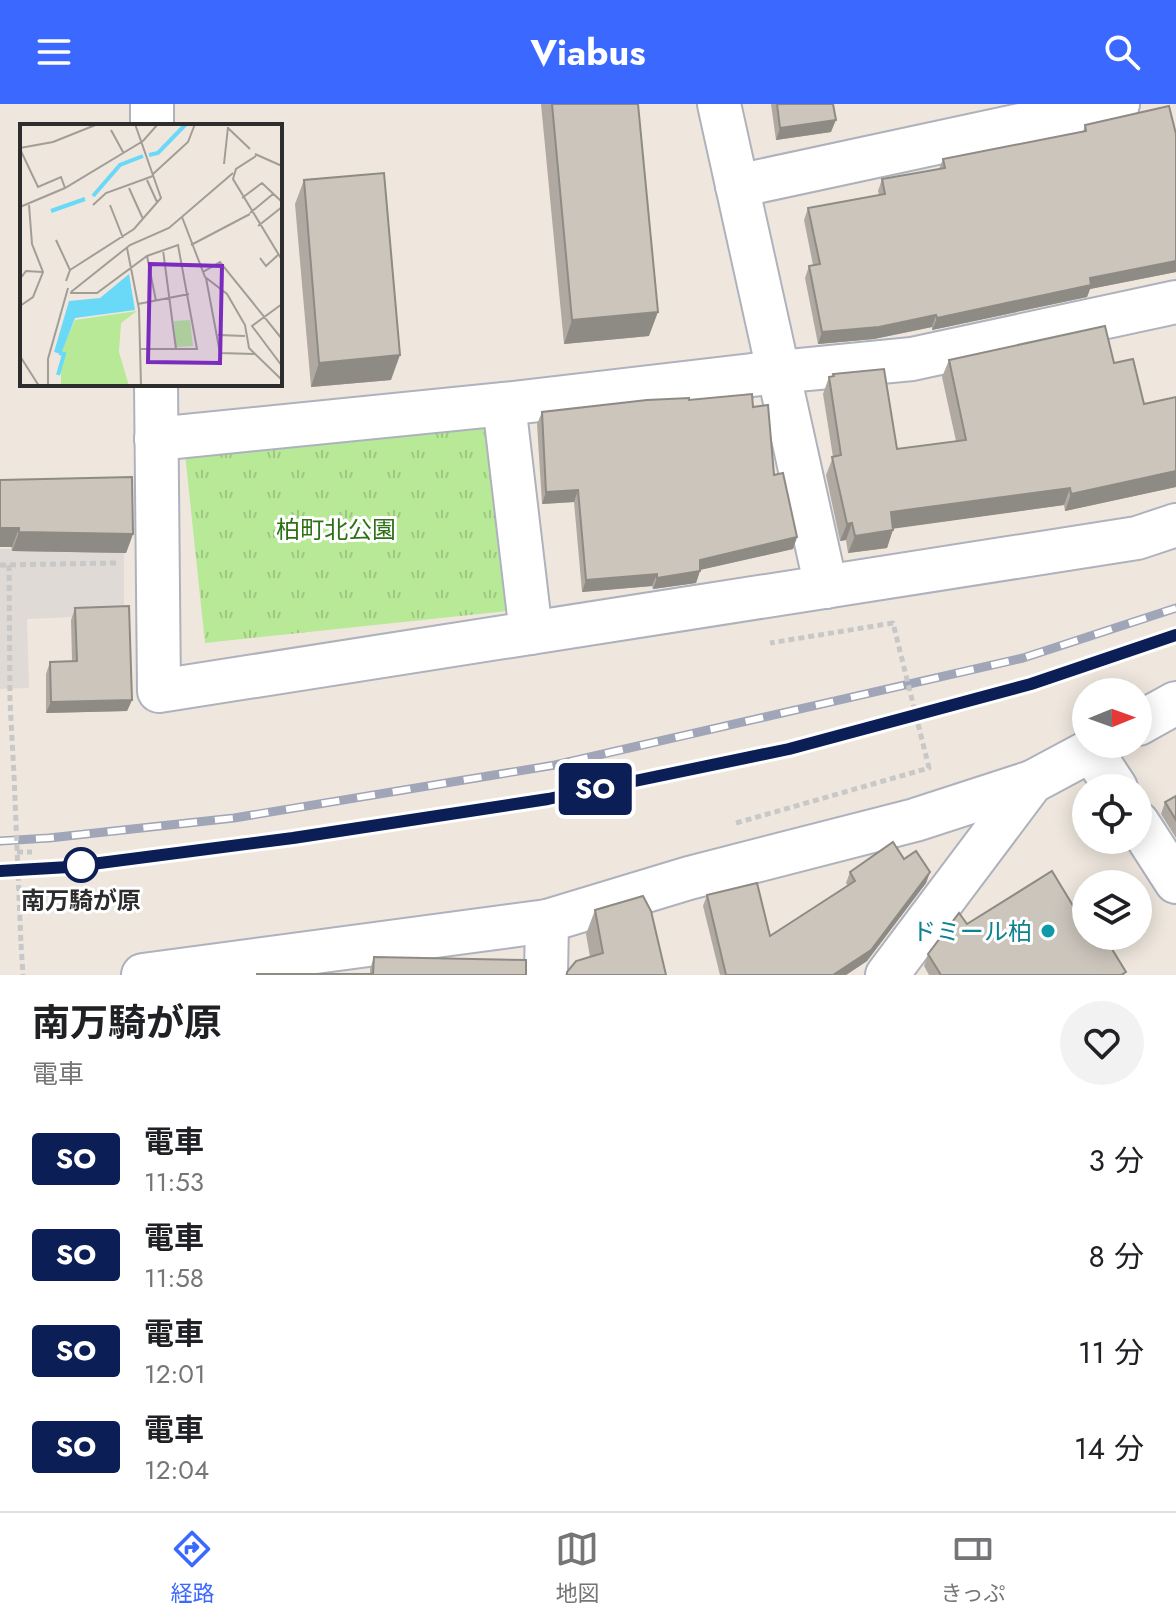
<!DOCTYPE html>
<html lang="ja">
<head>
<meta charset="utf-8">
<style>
	:root { --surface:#fff; --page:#f2f2f2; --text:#202124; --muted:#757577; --line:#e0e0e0; --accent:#3b69ff }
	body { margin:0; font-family:Jost,"Noto Sans JP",sans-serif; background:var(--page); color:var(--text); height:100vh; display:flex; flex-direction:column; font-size:30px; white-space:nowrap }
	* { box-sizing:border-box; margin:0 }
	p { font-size:26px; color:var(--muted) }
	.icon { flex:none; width:44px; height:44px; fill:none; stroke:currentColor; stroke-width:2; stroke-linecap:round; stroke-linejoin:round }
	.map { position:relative; height:871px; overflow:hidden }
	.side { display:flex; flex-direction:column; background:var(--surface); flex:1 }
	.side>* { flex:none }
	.badge { padding:0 16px; border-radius:6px; font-size:28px; line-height:52px }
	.needle { width:52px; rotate:89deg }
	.fabs { position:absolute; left:1072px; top:574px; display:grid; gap:16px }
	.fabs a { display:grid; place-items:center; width:80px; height:80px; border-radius:50%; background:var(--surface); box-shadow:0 4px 20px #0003; font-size:40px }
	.map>.badge { position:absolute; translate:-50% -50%; box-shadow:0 0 0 4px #fff }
	.round { display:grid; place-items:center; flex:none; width:84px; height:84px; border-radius:42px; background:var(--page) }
	.overview { display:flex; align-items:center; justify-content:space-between; height:136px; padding:0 32px }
	h1 { font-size:38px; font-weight:700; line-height:60px }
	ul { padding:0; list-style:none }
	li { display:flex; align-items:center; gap:24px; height:96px; padding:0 32px }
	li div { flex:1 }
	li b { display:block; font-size:30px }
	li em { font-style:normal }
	li .badge { min-width:88px; font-weight:700; text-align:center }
	header { display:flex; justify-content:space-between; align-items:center; height:104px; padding:0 32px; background:var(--accent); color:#fff; font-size:36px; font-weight:700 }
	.dock { display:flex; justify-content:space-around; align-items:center; height:112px; border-top:2px solid var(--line); background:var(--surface); font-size:22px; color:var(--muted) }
	.dock a { display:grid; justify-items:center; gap:4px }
	.dock .on { color:var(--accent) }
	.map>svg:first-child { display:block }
	.grass { fill:url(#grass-tufts) }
	.plaza { fill:#dfdad5 }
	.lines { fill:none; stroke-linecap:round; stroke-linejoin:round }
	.minor-casing { stroke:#aeb2bd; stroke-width:46 }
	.path { stroke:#c8c8c8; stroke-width:5; stroke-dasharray:6 4; stroke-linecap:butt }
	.minor { stroke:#fff; stroke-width:42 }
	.rail-casing { stroke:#a0a5b8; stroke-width:9 }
	.rail { stroke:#fff; stroke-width:6; stroke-dasharray:18; stroke-linecap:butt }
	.path-bridge { stroke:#c8c8c8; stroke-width:5; stroke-dasharray:6 4; stroke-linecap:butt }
	.wall { fill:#afa9a2 }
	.shaded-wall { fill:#8e8a84 }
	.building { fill:#cbc5bc; stroke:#8e8a84; stroke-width:2 }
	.line-casing { stroke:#fff; stroke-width:18 }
	.line { stroke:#0c1e56; stroke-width:12 }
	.stop-dot { fill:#fff; stroke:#0c1e56; stroke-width:4 }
	.culture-dot { fill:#0f9aa8; stroke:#fff; stroke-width:3 }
	.labels { text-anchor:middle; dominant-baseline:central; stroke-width:6; stroke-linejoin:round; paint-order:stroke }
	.park-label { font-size:24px; fill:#2c7115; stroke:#fff }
	.stop-label { font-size:24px; font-weight:bold; fill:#2d2d2d; stroke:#fff }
	.culture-label { font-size:24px; fill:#0d838f; stroke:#fff; text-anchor:end }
	.inset-river { fill:none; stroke:#6ad9f8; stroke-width:4 }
	.inset-road { fill:none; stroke:#a19d97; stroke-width:2 }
	.view { fill:#7b2cbf; fill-opacity:0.15; stroke:#7b2cbf; stroke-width:4 }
	.inset-edge { fill:none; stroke:#2d2d2d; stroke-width:4 }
</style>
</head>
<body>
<header><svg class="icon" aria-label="menu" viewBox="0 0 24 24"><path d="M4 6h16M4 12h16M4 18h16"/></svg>Viabus<svg class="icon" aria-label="search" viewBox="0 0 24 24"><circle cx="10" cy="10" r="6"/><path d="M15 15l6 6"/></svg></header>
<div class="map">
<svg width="1176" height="871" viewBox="0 0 1176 871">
	<defs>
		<pattern id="grass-tufts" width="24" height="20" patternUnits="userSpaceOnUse" patternTransform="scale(2)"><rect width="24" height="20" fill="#b7e997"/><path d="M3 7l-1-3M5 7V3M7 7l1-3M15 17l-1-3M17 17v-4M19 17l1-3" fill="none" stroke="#9ec882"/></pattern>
	</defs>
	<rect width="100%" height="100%" fill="#efe7de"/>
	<polygon class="grass" points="497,308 517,506 205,539 184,340"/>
	<polygon class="plaza" points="124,443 124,511 27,515 29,584 0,585 0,445"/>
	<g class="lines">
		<defs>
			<g id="minor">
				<polyline points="152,0 152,22"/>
				<polyline points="719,0 826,483"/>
				<polyline points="737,82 1118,0"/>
				<polyline points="156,280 159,587 1137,434 1176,421"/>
				<polyline points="504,300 531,529"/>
				<polyline points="156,335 504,300 778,268 912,255 1176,198"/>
				<polyline points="1138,620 1176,599"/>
				<polyline points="1091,646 1116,684"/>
				<polyline points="1138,719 1176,778"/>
				<polyline points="143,871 547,817 689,774 915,716 1032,678"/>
				<polyline points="546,871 547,817"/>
				<polyline points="887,871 1032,678 1103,640"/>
			</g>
		</defs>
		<use href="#minor" class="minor-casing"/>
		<g class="path">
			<polyline points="0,461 117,459"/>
			<polyline points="9,461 10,598 14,671"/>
			<polyline points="17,748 32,748"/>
			<polyline points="21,840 23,871"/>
		</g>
		<use href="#minor" class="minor"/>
		<defs>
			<g id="rail">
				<polyline points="0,737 49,734 234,714 555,661 1023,554 1176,504"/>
				<polyline points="0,767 69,763 293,734 518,701 789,645 1031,580 1176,531"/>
			</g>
		</defs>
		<use href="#rail" class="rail-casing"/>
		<use href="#rail" class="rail"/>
		<g class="path-bridge">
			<polyline points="14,671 21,840"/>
			<polyline points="736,719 929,664 893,519 770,539"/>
		</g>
	</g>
	<g class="wall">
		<polygon points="541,0 638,0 649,232 564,240"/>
		<polygon points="771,0 833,0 831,28 776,36"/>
		<polygon points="1085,21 1176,30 1176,168 1090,185 1087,193 932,226 932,223 874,235 818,240 805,174 809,162 813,161 804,116 808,104 879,91 878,87 882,75 939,65 943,55 1083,28"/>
		<polygon points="304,76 391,276 311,283 295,100"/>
		<polygon points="949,256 1114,259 1144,300 1176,293 1176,383 1065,407 1064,401 893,424 887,444 848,449 846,436 840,437 826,371 833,353 823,290 829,273 832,272 833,270 897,345 956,337 942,273"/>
		<polygon points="689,296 753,303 774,371 797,433 793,445 700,466 696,479 653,485 652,482 582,488 574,398 542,400 537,320 542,308"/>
		<polygon points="0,376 133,430 126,449 12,447"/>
		<polygon points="75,504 132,596 127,607 46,609 46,570 50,558 72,557 71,516"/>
		<polygon points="1176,692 1176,734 1161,710 1165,698"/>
		<polygon points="904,755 930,768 926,779 867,857 846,871 720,871 703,802 707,791 770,832 848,782 846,779 850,768"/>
		<polygon points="595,806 666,871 565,871 567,868 590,853 586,830"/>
		<polygon points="1078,810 1125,871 929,871 924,862 928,850 967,820"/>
		<polygon points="374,853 526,871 370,870 370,865"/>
	</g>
	<g class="shaded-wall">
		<polygon points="836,16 831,28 776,36 780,24"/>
		<polygon points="1176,157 1176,168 1090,185 1087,193 932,226 937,214 1090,174"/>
		<polygon points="658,208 649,232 564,240 572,216"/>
		<polygon points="936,211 932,223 874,235 818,240 822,228"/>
		<polygon points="400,251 391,276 311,283 319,259"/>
		<polygon points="1176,367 1176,383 1065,407 1071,390"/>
		<polygon points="1070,384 1064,401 884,426 891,408"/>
		<polygon points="578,386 574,398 542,400 546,388"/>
		<polygon points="852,419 846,436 840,437 847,420"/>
		<polygon points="0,424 19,424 12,443 0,443"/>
		<polygon points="893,426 887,444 848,449 855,432"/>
		<polygon points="19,428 133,430 126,449 12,447"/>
		<polygon points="797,433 793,445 695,467 700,456"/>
		<polygon points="700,467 696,479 653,485 657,474"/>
		<polygon points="657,470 652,482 582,488 586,476"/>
		<polygon points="132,596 127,607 46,609 51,598"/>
		<polygon points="930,768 926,779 867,857 846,871 833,871"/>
	</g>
	<g class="building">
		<polygon points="552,0 638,0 658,208 572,216"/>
		<polygon points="777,0 833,0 836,16 780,24"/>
		<polygon points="1169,2 1176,30 1176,157 1090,174 1091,181 937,214 936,211 879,223 822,228 809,162 820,160 808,104 885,90 882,75 945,64 943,55 1086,27 1085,21"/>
		<polygon points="384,69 400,251 319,259 304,76"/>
		<polygon points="1105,222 1114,259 1133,255 1144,300 1176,293 1176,367 1071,390 1070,384 891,408 893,426 855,432 852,419 847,420 832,353 841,351 829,273 834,272 833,270 884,265 897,345 966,336 949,256"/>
		<polygon points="752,290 753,303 768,301 774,371 783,369 797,433 700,456 700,467 657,474 657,470 586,476 578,386 546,388 542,308 647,296 689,294 689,296"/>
		<polygon points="132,373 133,430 19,428 19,424 0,424 0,376"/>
		<polygon points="129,502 132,596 51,598 50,558 77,557 75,504"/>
		<polygon points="1176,692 1176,716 1165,698"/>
		<polygon points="893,738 904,755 916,747 930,768 871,846 833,871 726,871 707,791 757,779 770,832 855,777 850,768"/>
		<polygon points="1052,767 1078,810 1086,806 1086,832 1104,832 1126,868 1121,871 941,871 928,850 959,809 967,820"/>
		<polygon points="643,792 651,807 666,871 567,871 567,868 576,857 603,849 595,806"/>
		<polygon points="374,853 526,856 526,871 257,871 257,870 373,870"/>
	</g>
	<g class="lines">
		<defs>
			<polyline id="line" points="0,767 69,763 293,734 548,695 789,645 1031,580 1176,531"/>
		</defs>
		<use href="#line" class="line-casing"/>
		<use href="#line" class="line"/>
	</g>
	<circle class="stop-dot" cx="81" cy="761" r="16"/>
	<circle class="culture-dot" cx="1048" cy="827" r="8"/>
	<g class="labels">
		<g class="park-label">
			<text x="336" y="425">柏町北公園</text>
		</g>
		<g class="stop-label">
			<text x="81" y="796">南万騎が原</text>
		</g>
		<g class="culture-label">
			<text x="1032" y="827">ドミール柏</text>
		</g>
	</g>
	<g transform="translate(20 20)">
		<rect width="262" height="262" fill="#efe7de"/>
		<path d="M 170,196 L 173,222 L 156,223 L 154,197 Z" fill="#b7e997"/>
		<path d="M 117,187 L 101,199 L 99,228 L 109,262 L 41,262 L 41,228 L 55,196 Z" fill="#b7e997"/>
		<path d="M 109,150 L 115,186 L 55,194 L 41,230 L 34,228 L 49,177 L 80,174 Z" fill="#6ad9f8"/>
		<path class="inset-river" d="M 129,31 L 138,29 L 166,0M 73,72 L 100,41 L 123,32M 31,87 L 65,75M 38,251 L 44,230 L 39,229"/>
		<path class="inset-road" d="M 208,4 L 230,25M 91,6 L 103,28M 0,24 L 33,18 L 78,0M 0,25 L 18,63 L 41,53 L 45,64M 235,30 L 262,42M 236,32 L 216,45 L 213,55 L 262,136M 204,40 L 208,3M 133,50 L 168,18 L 175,0M 127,56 L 137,78M 109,64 L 123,95M 222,74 L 242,59 L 262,78M 73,81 L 86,69 L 133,52M 90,81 L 103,114M 0,83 L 45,64 L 123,17 L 138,0M 230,89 L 253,70M 162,93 L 185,153 L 207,170 L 225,201 L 229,224 L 262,256M 238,102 L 262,83M 36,116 L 50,146 L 46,157M 171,121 L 230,90M 107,124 L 119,185 L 121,262M 143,126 L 156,225M 127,132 L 136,177M 240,134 L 246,142 L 258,131M 50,146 L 114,105 L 141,74 L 115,0M 183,148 L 200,138 L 262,215M 186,154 L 200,229 L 234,230M 0,155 L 6,147 L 23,148M 51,168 L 110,121 L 149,104 L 213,49M 50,169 L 77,169 L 127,132 L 158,121 L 177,225 L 120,225M 118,180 L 169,170M 262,180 L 232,202 L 262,242M 0,182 L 13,173 L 23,148 L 12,120 L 9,81M 0,206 L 1,181M 198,211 L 225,212M 0,232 L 19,262M 28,262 L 28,235 L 48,164"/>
		<path class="view" d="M 130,140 L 202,142 L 200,239 L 128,238 Z"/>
		<rect width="262" height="262" class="inset-edge"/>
	</g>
</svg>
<div class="fabs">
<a><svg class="needle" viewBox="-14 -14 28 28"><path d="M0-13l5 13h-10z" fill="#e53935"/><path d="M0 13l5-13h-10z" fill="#757577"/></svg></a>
<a><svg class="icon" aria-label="locate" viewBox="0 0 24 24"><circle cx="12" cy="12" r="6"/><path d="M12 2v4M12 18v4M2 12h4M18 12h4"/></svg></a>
<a><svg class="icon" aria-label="layers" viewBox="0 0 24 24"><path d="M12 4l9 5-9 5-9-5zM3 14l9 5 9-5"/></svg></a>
</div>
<b class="badge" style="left:595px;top:685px;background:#0c1e56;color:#fff">SO</b>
</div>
<section class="side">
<div class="overview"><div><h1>南万騎が原</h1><p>電車</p></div><a class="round"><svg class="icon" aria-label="heart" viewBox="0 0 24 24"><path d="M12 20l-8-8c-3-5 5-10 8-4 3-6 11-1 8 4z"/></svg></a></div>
<ul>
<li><span class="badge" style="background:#0c1e56;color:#fff">SO</span><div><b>電車</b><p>11:53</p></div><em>3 分</em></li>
<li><span class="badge" style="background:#0c1e56;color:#fff">SO</span><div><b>電車</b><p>11:58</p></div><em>8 分</em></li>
<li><span class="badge" style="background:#0c1e56;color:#fff">SO</span><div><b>電車</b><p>12:01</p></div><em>11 分</em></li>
<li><span class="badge" style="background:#0c1e56;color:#fff">SO</span><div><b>電車</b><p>12:04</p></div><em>14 分</em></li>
</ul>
</section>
<nav class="dock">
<a class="on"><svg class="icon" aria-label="directions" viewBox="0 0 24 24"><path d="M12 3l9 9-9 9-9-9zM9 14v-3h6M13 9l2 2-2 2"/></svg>経路</a>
<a><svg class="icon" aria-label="map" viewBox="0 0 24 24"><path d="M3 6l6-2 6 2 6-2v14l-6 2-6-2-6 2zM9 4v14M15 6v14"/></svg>地図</a>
<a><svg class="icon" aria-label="tickets" viewBox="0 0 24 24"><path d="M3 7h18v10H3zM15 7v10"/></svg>きっぷ</a>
</nav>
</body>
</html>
